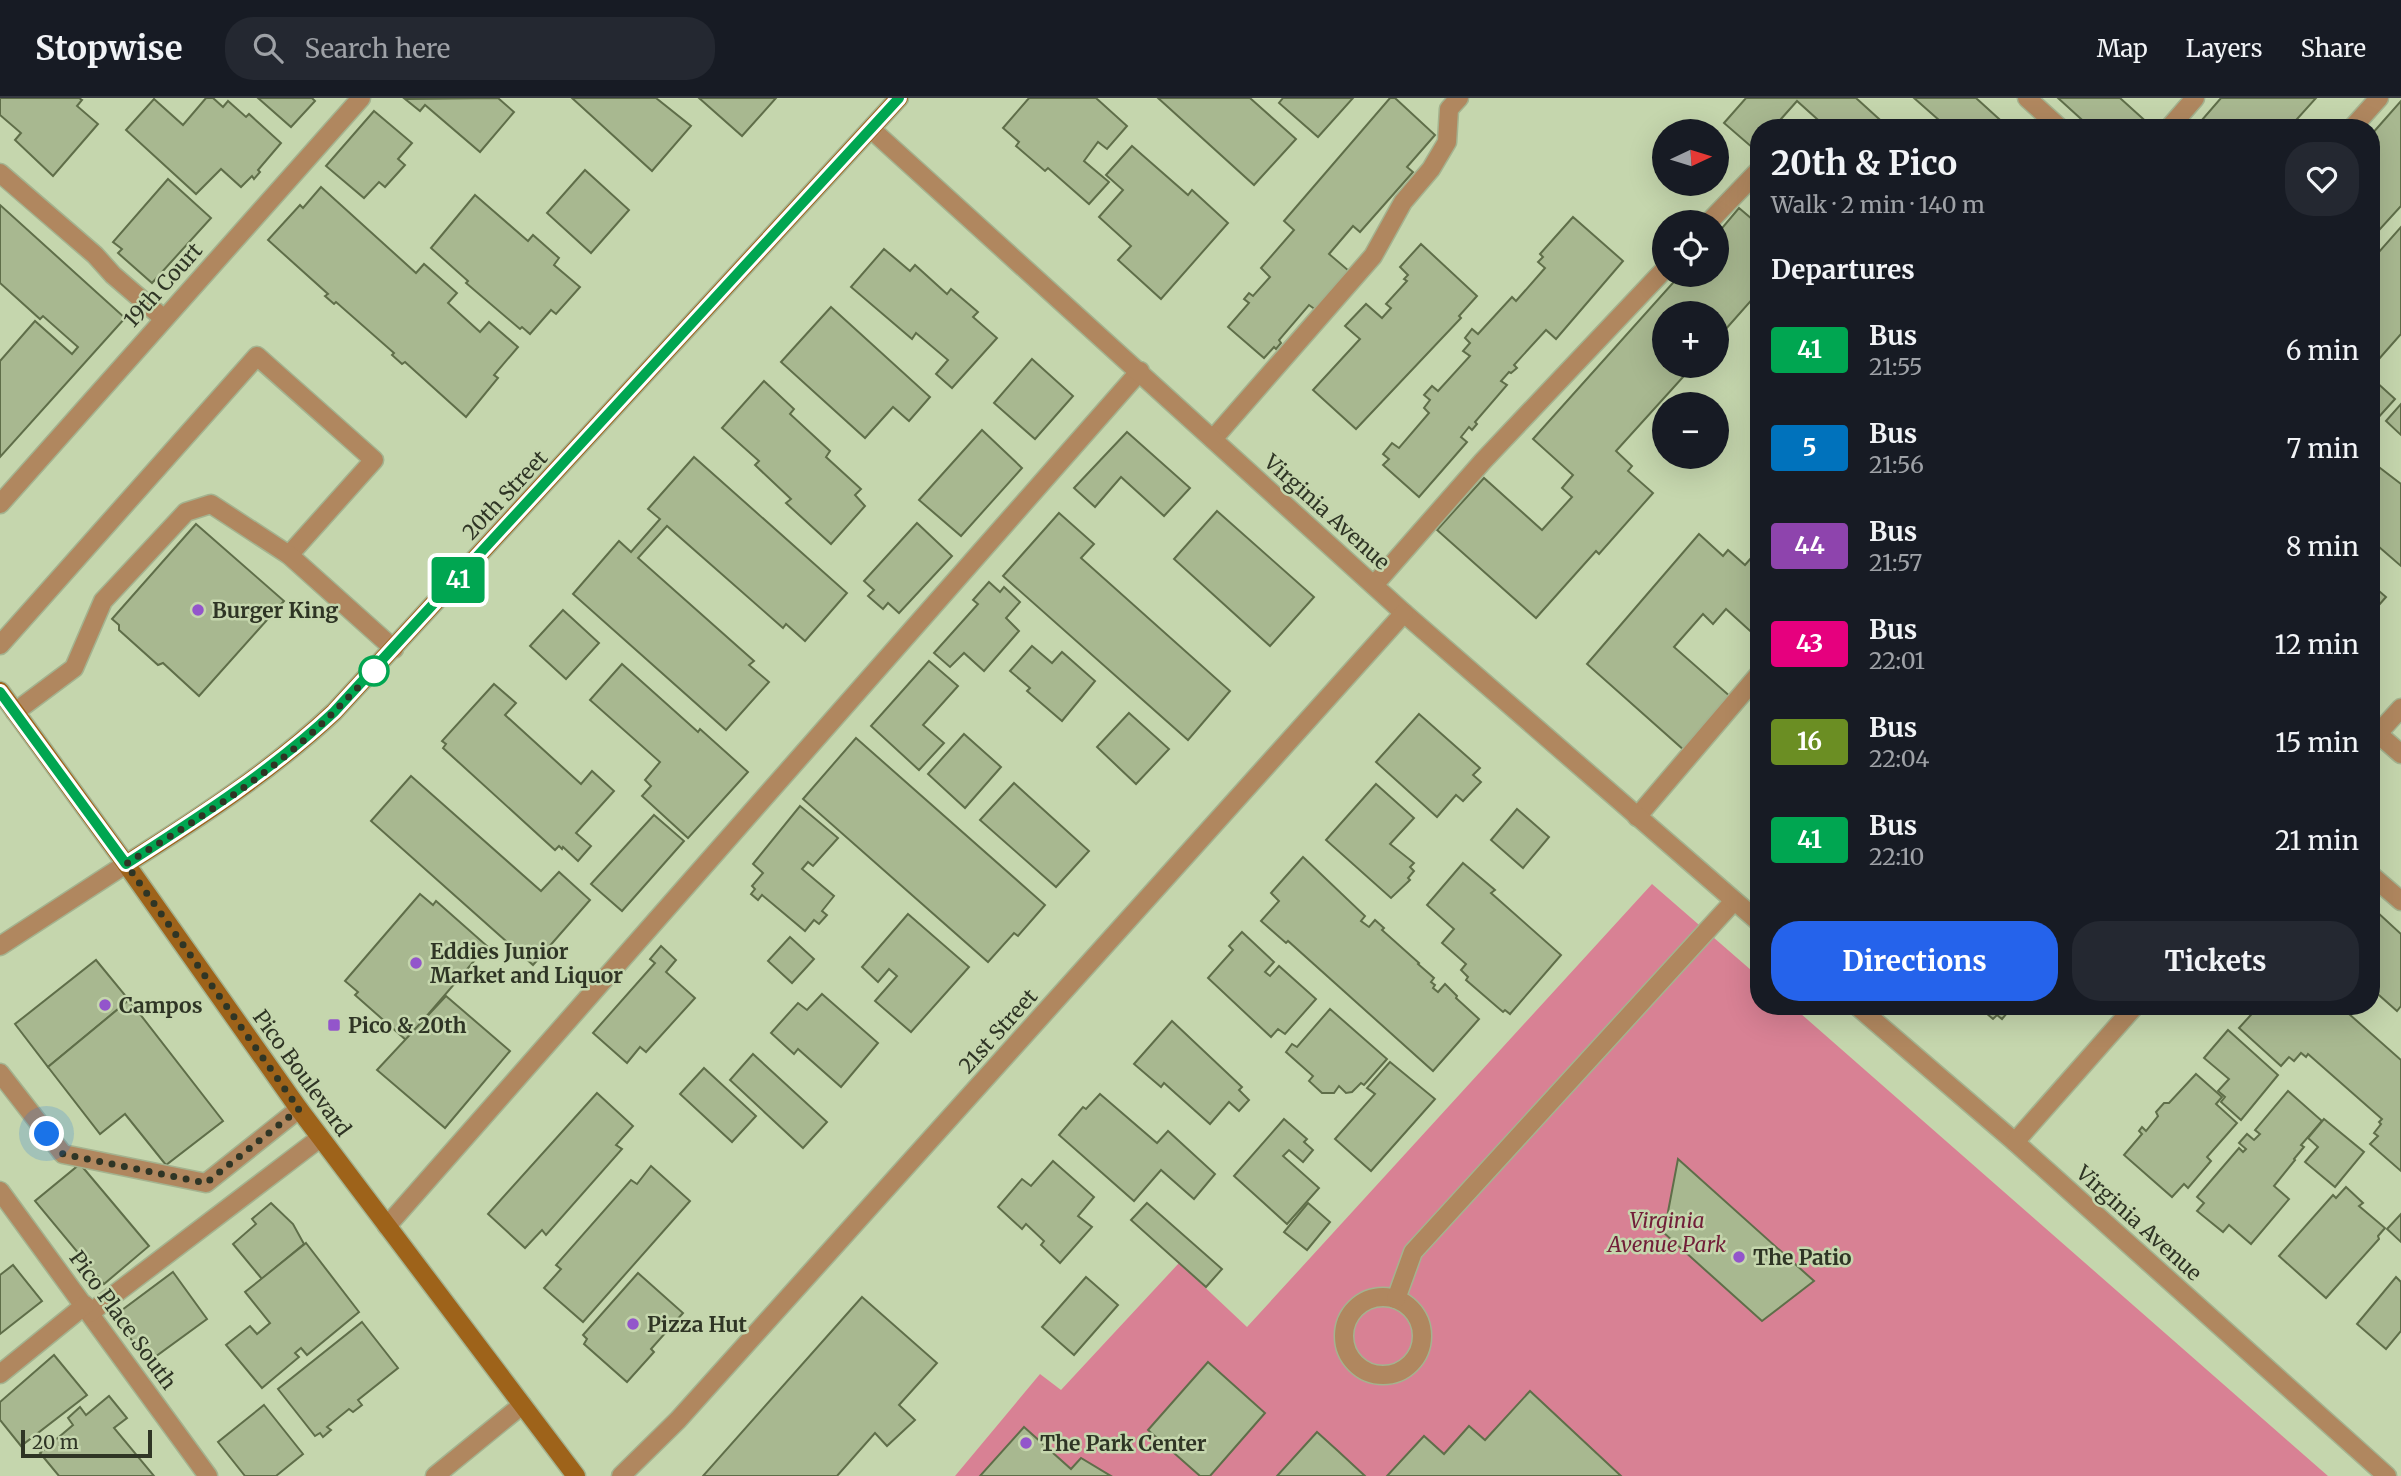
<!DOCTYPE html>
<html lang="en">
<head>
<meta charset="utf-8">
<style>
	:root { --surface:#171b24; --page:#242831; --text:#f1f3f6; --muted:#9ea1a6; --line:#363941; --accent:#2563eb }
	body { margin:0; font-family:Merriweather,serif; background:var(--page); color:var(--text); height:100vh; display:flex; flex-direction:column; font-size:26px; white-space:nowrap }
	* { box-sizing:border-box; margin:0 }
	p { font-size:23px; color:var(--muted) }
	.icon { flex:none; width:38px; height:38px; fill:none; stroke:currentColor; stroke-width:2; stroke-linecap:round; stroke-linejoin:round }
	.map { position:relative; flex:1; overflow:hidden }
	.side { position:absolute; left:1750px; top:21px; width:630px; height:896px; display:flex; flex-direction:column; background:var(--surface); border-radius:28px; box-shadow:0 7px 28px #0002 }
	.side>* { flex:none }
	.badge { padding:0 14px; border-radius:5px; font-size:24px; line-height:46px }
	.needle { width:46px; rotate:86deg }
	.buttons { position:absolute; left:1652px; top:21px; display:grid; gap:14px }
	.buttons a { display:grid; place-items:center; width:77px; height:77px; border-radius:50%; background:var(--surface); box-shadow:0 7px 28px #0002; font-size:35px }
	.scale { position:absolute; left:21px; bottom:18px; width:131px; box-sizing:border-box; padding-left:7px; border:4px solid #2f3525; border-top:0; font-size:19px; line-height:24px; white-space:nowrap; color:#2f3525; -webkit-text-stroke:5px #c5d6ad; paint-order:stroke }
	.you { position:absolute; width:35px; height:35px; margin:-18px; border:5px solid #fff; border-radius:50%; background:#1a73e8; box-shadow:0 0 0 10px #1a73e833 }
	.map>.badge { position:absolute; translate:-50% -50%; box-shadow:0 0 0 4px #fff }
	h2 { padding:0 21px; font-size:26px; line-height:63px }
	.round { display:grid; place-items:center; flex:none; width:74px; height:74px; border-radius:28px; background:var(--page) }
	.headline { display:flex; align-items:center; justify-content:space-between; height:119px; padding:0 21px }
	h1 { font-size:33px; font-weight:700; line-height:52px }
	.button { display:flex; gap:14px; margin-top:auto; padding:14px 21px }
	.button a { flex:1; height:80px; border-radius:28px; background:var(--accent); color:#fff; font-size:28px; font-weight:700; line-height:80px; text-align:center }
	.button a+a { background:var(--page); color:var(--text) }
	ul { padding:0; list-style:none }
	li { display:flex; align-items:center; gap:21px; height:98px; padding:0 21px }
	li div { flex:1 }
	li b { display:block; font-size:26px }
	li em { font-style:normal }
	li .badge { min-width:77px; font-weight:700; text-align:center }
	header { display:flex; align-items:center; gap:42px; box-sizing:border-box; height:98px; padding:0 35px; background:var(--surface); border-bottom:2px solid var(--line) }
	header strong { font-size:33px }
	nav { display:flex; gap:38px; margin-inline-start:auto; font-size:24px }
	.search { width:490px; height:63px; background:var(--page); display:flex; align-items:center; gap:18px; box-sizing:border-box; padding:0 24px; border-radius:28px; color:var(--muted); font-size:26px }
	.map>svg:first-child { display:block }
	.green { fill:#d88194 }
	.building { fill:#a8b890; stroke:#5f6e49; stroke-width:2 }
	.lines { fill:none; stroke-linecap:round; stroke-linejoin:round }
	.service-casing { stroke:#a4b38f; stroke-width:21 }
	.minor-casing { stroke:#a4b38f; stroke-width:21 }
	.secondary-casing { stroke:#a4b38f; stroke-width:21 }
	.service { stroke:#b0875f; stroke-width:18 }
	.minor { stroke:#b0875f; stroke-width:18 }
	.secondary { stroke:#9e631a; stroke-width:18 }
	.line-casing { stroke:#fff; stroke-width:16 }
	.line { stroke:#00a651; stroke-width:10 }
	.walk { stroke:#2f3525; stroke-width:7; stroke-dasharray:0 12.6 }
	.poi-dot { fill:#9355cb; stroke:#c5d6ad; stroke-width:2.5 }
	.stop-dot { fill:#fff; stroke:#00a651; stroke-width:3.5 }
	.labels { text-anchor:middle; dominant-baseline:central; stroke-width:5; stroke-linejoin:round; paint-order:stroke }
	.street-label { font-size:21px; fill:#2f3525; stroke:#c5d6ad }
	.poi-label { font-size:21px; font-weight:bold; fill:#2f3525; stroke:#c5d6ad; text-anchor:start }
	.park-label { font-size:21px; font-style:italic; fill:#711e38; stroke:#c5d6ad }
</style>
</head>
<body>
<header>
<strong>Stopwise</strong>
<div class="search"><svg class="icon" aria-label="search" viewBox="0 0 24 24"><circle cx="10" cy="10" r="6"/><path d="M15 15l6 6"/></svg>Search here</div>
<nav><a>Map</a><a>Layers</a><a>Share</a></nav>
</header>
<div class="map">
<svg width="2401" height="1378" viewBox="0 0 2401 1378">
	<rect width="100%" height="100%" fill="#c5d6ad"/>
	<polygon class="green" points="1652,786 1759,879 1759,908 1792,908 2328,1378 955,1378 1040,1276 1061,1292 1179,1165 1247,1229"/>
	<g class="building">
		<polygon points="0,0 79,0 82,2 77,8 98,26 53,78 15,42 21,35 0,17"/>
		<polygon points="206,0 213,0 223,9 228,3 246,19 249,16 281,45 258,72 260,74 254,81 252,78 241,89 221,71 196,96 126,32 154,1 183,27"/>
		<polygon points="258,0 312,0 315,3 291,29"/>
		<polygon points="498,0 514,14 480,54 425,7 420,13 405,1"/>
		<polygon points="572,0 656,0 691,28 652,73"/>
		<polygon points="699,0 776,0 742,38"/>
		<polygon points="1029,0 1096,0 1127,28 1107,51 1098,44 1084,63 1109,84 1089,106 1048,70 1045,73 1016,48 1019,44 1003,30"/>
		<polygon points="1158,0 1250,0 1296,41 1254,87"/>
		<polygon points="1283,0 1353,0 1318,39 1279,5"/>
		<polygon points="1390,0 1395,0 1435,37 1407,69 1413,74 1360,134 1353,128 1329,156 1349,173 1316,212 1309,207 1279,242 1281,245 1276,251 1274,249 1264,260 1228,229 1249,205 1244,201 1249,195 1253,198 1270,179 1261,170 1294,132 1284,123"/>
		<polygon points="1746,0 1856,0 1889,30 1827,30 1797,3 1773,30 1759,30 1759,46 1754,51 1724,25"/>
		<polygon points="1914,0 1976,0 2009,30 1948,30"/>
		<polygon points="2058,0 2120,0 2151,28 2150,30 2091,30"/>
		<polygon points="2221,0 2316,0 2289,30 2195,30"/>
		<polygon points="2401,3 2401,108 2371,141 2371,37"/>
		<polygon points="374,13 412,45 398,61 405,67 385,89 379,84 364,100 326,68"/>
		<polygon points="1132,48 1188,97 1192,92 1228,125 1161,201 1118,162 1131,148 1099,119 1123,92 1106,77"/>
		<polygon points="585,72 629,112 591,155 547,115"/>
		<polygon points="168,81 211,120 152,185 118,155 122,151 113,144"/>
		<polygon points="321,89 416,175 424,166 457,195 448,205 480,234 489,224 518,249 494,277 498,280 466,319 405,264 402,266 392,257 394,255 336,204 334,206 325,198 328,196 268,142 300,107 303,110"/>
		<polygon points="475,97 528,143 533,137 559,160 554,167 580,189 556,216 551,212 530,236 522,229 520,231 466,185 468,183 431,150"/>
		<polygon points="0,107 125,220 0,359 0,263 35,223 72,256 78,249 43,218 40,221 0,185"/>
		<polygon points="1739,110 1759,127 1759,201 1755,198 1717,241 1717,215 1664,215 1664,268 1693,268 1616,353 1632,368 1628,373 1653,395 1599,456 1596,453 1536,520 1437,432 1484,380 1542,432 1572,399 1562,390 1573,377 1533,341 1680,177 1717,177 1717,136"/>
		<polygon points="1573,119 1623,163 1556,241 1546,232 1514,267 1517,270 1511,275 1509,274 1501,283 1507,287 1475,324 1477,326 1472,332 1469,329 1461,339 1467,344 1419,399 1383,367 1389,361 1383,356 1392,345 1399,350 1429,315 1424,310 1430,302 1424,297 1432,288 1438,293 1470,258 1463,253 1470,245 1465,240 1472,231 1478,236 1512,199 1516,203 1545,170 1538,164 1543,159 1540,156"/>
		<polygon points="2401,129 2401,236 2371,270 2371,163"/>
		<polygon points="1421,146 1477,198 1459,218 1461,220 1356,331 1313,292 1360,241 1345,228 1366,206 1382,220 1391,210 1386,206 1407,183 1404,181 1408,177 1400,169"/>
		<polygon points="884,151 910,173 915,167 947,196 951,191 978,214 973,219 997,240 952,290 936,276 948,262 916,235 912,241 851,189"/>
		<polygon points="831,209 930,299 909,323 893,309 865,340 781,264"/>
		<polygon points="1032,261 1073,298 1035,341 994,305"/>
		<polygon points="2374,282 2395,301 2377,321 2371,317 2371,285"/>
		<polygon points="764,283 794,311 790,316 830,353 826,359 861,391 855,397 865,408 831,446 786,405 791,401 755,367 759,363 722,330"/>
		<polygon points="2401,306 2401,337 2386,323"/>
		<polygon points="2371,323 2378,329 2371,337"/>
		<polygon points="982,332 1022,370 961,438 919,402"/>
		<polygon points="1127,334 1190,390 1164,418 1121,379 1095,409 1074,390"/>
		<polygon points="694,359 847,495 805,543 786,526 783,530 667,428 638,460 754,563 749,567 769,584 726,632 573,496 619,443 631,454 660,421 648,411"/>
		<polygon points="2371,363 2401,386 2401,468 2371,442"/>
		<polygon points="1217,413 1314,499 1270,548 1174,461"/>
		<polygon points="1059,415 1094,446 1081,460 1230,593 1188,642 1003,478"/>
		<polygon points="917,425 952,458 899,515 888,505 883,511 868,498 874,492 864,483"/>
		<polygon points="196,426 284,503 199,598 163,565 158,567 119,532 119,527 112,521"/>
		<polygon points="1699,436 1723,458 1728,452 1745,467 1759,451 1759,541 1726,511 1713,526 1703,516 1674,549 1732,600 1685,653 1587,566"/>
		<polygon points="989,484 1000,494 1004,489 1020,504 1006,520 1019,533 984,573 964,555 950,569 934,555 978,506 973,502"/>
		<polygon points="2371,486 2386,499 2371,516"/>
		<polygon points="563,512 599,545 566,581 530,548"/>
		<polygon points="1032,548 1052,565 1062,554 1095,583 1062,623 1027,593 1030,590 1010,573"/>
		<polygon points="929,563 958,588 923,627 944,645 919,672 871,628"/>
		<polygon points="622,566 698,634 700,631 748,674 688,740 642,698 651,688 645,682 660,664 590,602"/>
		<polygon points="494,586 516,605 505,617 581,686 592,673 614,693 576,735 591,748 578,763 563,749 562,751 559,748 555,752 443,650 446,646 442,643"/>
		<polygon points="1129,615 1169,651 1136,686 1097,649"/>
		<polygon points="1419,616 1480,670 1473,677 1481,684 1463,703 1456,697 1437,719 1376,664"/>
		<polygon points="964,636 1001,669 965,710 928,676"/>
		<polygon points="856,640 1045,807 1018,838 1014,835 988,864 803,701"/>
		<polygon points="411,678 541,793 559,774 590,802 533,867 371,723"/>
		<polygon points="1014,685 1089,753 1056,789 980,722"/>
		<polygon points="1376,686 1414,720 1390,746 1414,765 1410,769 1414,773 1408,780 1410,782 1391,800 1326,742"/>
		<polygon points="800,708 838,740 813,768 808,764 802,771 834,798 822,813 827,817 819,826 814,822 805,833 762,797 758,802 751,796 755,791 752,788 763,775 753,766"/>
		<polygon points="1517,711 1549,739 1523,770 1491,742"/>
		<polygon points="654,717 684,743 622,813 591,786"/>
		<polygon points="1303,759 1365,818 1361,823 1369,829 1375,822 1384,830 1382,832 1419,865 1418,866 1434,880 1431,884 1435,887 1433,890 1438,894 1445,886 1457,898 1456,900 1479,921 1433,973 1288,843 1286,845 1261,823 1279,803 1271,795"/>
		<polygon points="1463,765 1495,792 1491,795 1561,857 1510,916 1505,912 1503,914 1466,882 1468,879 1461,872 1466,866 1442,845 1454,831 1427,807"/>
		<polygon points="420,796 433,807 436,803 487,848 406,942 355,897 358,894 345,883"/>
		<polygon points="2376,813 2401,836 2401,908 2397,913 2371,890 2371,818"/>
		<polygon points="908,816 969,869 911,934 875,903 897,878 889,871 878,884 862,869"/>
		<polygon points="1242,834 1274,864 1265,874 1270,878 1279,868 1316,901 1285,936 1278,931 1271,939 1208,880 1233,852 1229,848"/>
		<polygon points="790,839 814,861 792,885 768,863"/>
		<polygon points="661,848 676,862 666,874 695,900 646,954 640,949 627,965 593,935 655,865 650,861"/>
		<polygon points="96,862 129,902 48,969 15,926"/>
		<polygon points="822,896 878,945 841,989 798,951 794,956 771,935 798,905 807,912"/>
		<polygon points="446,898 510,953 445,1030 377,972"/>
		<polygon points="129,902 223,1023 166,1067 125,1016 100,1036 48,969"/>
		<polygon points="1978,908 2013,908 2002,921 1997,917 1993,921"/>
		<polygon points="2259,908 2340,908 2401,962 2401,1073 2370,1046 2378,1038 2374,1035 2381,1026 2379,1024 2382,1021 2308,956 2306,959 2301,955 2294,963 2289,959 2281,968 2239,930"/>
		<polygon points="1330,911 1387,961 1364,987 1361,985 1352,994 1346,995 1339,988 1334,995 1322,995 1309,983 1313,978 1286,954 1292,946 1297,949"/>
		<polygon points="1172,923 1242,989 1239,992 1249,1002 1239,1013 1229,1004 1210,1026 1164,985 1161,989 1134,966"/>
		<polygon points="2228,932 2278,977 2241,1022 2221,1004 2225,999 2218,993 2229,981 2204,960"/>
		<polygon points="753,956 827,1024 803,1050 730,982"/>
		<polygon points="1390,964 1435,1001 1371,1073 1335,1041 1375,996 1367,990"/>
		<polygon points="704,970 756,1018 732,1044 680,996"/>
		<polygon points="2196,976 2222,999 2216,1006 2237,1025 2207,1059 2211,1063 2188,1090 2184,1086 2172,1099 2124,1057 2142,1036 2139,1033 2142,1029 2146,1033 2158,1018 2156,1014 2164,1005 2169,1005"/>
		<polygon points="2288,993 2322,1023 2301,1047 2304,1049 2294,1061 2295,1062 2274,1088 2289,1101 2251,1146 2229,1127 2223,1134 2197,1113 2204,1105 2197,1099 2239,1050 2243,1054 2246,1051 2239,1045 2247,1036 2254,1042 2260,1036 2255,1032"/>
		<polygon points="597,995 633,1028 616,1047 622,1051 546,1137 542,1132 525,1150 488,1116"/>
		<polygon points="1100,996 1157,1045 1168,1033 1215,1076 1194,1101 1161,1072 1134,1103 1059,1037 1083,1009 1086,1011"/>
		<polygon points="1284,1021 1307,1041 1304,1044 1313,1052 1303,1064 1289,1052 1283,1058 1319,1090 1287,1126 1234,1078"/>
		<polygon points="2324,1021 2364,1054 2335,1089 2305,1064 2318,1049 2308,1040"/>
		<polygon points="1678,1061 1814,1183 1762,1223 1664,1135"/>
		<polygon points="1053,1063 1094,1099 1078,1118 1092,1129 1060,1165 1041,1147 1044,1143 1026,1126 1022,1131 998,1109 1022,1081 1031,1088"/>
		<polygon points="80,1066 149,1148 104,1186 35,1103"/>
		<polygon points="651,1068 690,1103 583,1224 544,1190 561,1171 556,1167 631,1082 637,1086"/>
		<polygon points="2346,1089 2363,1105 2359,1108 2385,1130 2378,1138 2379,1141 2326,1200 2279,1158 2333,1097 2336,1100"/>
		<polygon points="271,1105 293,1126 304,1146 262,1181 233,1146 256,1126 252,1121"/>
		<polygon points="1147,1105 1222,1171 1206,1189 1131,1122"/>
		<polygon points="1308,1105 1330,1124 1307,1152 1284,1134"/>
		<polygon points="2401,1116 2401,1144 2387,1131"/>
		<polygon points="306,1145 359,1214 307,1257 301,1250 295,1255 299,1259 262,1290 226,1247 250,1228 257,1236 270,1225 245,1194"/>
		<polygon points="13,1167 42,1203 0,1236 0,1177"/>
		<polygon points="173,1174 207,1221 148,1264 114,1218"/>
		<polygon points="638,1175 683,1215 651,1251 654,1254 627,1284 584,1246 587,1241 583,1237"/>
		<polygon points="1086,1179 1118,1207 1074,1257 1042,1229"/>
		<polygon points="2396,1179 2401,1184 2401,1233 2386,1251 2357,1226"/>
		<polygon points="862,1199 937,1265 899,1307 915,1322 887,1348 875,1335 837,1378 703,1378"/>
		<polygon points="362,1224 398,1270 358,1302 362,1307 353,1314 349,1311 327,1329 331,1332 323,1339 320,1335 315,1338 278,1291"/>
		<polygon points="54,1257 87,1297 21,1348 0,1322 0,1304"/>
		<polygon points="1208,1264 1265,1315 1210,1378 1200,1378 1148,1332"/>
		<polygon points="1530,1293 1621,1378 1387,1378 1424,1338 1444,1356 1469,1328 1485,1342"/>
		<polygon points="109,1298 127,1320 114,1330 154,1378 59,1378 40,1355 73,1327 68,1320 80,1309 86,1317"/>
		<polygon points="264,1307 303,1356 276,1378 245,1378 218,1344"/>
		<polygon points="1024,1329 1071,1371 1081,1360 1111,1378 980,1378"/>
		<polygon points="1317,1334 1338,1353 1365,1378 1277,1378"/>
	</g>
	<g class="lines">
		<defs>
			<g id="service">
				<polyline points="2027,0 2060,30"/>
				<polyline points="2169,30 2195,0"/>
				<polyline points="2352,30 2379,0"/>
				<polyline points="0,75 95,157 113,177 163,220"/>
				<polyline points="1709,124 1759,72"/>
				<polyline points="1213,341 1373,158 1403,104 1431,71 1447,44 1449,11 1459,0"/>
				<polyline points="0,406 361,0"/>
				<polyline points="1374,487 1483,363 1664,172"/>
				<polyline points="0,547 257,258 374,362 289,457"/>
				<polyline points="15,614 74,570 103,503 186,414 211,406 289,457 394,551"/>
				<polyline points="2378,636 2401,656"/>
				<polyline points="1637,719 1759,576"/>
				<polyline points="2371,777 2401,803"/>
				<polyline points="0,975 63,1056 206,1085 299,1011"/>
				<polyline points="0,1093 208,1378"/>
				<polyline points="387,1128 1140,273"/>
				<circle cx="1383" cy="1238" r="39"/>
				<polyline points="1396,1201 1413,1154 1734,803"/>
				<polyline points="90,1215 320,1040"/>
				<polyline points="0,1276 85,1207"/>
			</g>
			<g id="minor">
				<polyline points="871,31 1404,515 1759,824"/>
				<polyline points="2371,643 2401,610"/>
				<polyline points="0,848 126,766"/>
				<polyline points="1857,908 2015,1044 2387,1378"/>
				<polyline points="2015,1044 2135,908"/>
				<polyline points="435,1378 522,1307"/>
				<polyline points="621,1378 678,1322 1404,515"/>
			</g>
			<g id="secondary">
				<polyline points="0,593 126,766 299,1011 576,1378"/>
				<path d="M 126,766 C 199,720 271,673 334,614 L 899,0"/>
			</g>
		</defs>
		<use href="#service" class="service-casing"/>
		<use href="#minor" class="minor-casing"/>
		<use href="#secondary" class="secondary-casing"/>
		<use href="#service" class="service"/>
		<use href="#minor" class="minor"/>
		<use href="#secondary" class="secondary"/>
	</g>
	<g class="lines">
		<defs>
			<path id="line" d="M 0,594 L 126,766 C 199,719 271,673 334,614 L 899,0"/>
		</defs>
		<use href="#line" class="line-casing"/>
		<use href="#line" class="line"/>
		<path class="walk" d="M 47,1036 L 63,1056 L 206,1085 L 299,1011 L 126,766 C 186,728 250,690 303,643 C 330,619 355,593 379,567 L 374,573"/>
	</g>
	<g class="poi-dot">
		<circle cx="198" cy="512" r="7"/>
		<circle cx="416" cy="865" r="7"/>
		<circle cx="105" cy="907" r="7"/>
		<rect x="327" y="920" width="14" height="14" rx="3.5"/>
		<circle cx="1739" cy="1159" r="7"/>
		<circle cx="633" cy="1226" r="7"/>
		<circle cx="1026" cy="1345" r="7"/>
	</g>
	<circle class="stop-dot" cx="374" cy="573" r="14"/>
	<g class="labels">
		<g class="street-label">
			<text transform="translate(163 187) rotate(-48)">19th Court</text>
			<text transform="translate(505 397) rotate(-47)">20th Street</text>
			<text transform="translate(1327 414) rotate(42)">Virginia Avenue</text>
			<text transform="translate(998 933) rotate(-48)">21st Street</text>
			<text transform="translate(302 975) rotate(54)">Pico Boulevard</text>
			<text transform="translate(2139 1125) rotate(42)">Virginia Avenue</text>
			<text transform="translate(123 1222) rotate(54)">Pico Place South</text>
		</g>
		<g class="poi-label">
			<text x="212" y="512">Burger King</text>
			<text x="430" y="853">Eddies Junior<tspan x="430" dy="24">Market and Liquor</tspan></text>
			<text x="119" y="907">Campos</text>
			<text x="348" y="927">Pico &amp; 20th</text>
			<text x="1753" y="1159">The Patio</text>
			<text x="647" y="1226">Pizza Hut</text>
			<text x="1040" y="1345">The Park Center</text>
		</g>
		<g class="park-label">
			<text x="1667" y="1122">Virginia<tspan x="1667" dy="24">Avenue Park</tspan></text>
		</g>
	</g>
</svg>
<div class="buttons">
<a><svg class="needle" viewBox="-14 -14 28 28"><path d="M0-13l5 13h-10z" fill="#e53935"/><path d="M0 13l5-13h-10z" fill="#9ea1a6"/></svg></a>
<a><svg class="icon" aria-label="locate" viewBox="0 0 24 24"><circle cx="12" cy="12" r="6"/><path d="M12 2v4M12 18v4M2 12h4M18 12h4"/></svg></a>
<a>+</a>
<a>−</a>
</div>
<div class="scale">20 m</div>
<div class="you" style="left:47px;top:1036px"></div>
<b class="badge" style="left:458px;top:482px;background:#00a651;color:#fff">41</b>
<section class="side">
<div class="headline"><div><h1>20th &amp; Pico</h1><p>Walk · 2 min · 140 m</p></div><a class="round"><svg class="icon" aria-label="heart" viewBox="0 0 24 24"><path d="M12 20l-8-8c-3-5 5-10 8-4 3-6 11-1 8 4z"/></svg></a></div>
<h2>Departures</h2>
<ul>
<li><span class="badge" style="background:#00a651;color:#fff">41</span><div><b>Bus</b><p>21:55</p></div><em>6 min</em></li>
<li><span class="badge" style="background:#0072bc;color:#fff">5</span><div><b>Bus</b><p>21:56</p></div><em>7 min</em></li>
<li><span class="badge" style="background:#8e44ad;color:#fff">44</span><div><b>Bus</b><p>21:57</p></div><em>8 min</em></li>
<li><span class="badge" style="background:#e6007e;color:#fff">43</span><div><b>Bus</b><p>22:01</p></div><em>12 min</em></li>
<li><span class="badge" style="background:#6b8e23;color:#fff">16</span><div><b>Bus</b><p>22:04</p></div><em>15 min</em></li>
<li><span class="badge" style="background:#00a651;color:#fff">41</span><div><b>Bus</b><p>22:10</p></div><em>21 min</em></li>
</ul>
<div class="button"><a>Directions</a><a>Tickets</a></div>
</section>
</div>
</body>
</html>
